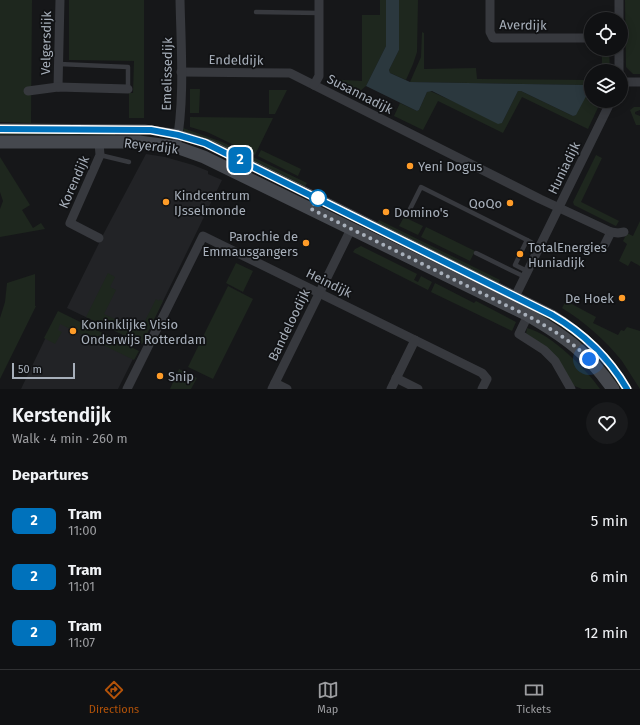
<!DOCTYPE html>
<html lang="en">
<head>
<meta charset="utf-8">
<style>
	:root { --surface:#101113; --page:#191a1c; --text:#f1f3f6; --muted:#9c9da0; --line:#303133; --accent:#b45309 }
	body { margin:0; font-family:"Fira Sans",sans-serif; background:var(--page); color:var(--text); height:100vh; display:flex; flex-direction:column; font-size:15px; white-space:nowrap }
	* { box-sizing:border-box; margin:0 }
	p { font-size:13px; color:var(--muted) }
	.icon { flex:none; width:22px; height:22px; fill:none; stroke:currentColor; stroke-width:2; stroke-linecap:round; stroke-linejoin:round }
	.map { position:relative; height:389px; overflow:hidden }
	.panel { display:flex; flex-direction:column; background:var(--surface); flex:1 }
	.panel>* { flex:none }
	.badge { padding:0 8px; border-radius:6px; font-size:14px; line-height:26px }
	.buttons { position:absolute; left:584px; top:12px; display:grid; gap:8px }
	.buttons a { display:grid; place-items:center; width:44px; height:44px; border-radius:50%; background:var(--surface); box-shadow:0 2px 10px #0003,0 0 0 1px var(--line); font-size:20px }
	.scale { position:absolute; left:12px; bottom:10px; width:63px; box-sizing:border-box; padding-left:4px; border:2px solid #a7afba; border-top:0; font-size:11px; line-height:14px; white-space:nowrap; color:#a7afba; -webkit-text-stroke:3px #111214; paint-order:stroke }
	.you { position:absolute; width:20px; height:20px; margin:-10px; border:3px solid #fff; border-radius:50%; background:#1a73e8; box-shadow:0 0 0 6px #1a73e833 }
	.map>.badge { position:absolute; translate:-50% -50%; box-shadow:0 0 0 2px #fff }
	h2 { padding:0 12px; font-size:15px; line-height:36px }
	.round { display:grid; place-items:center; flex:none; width:42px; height:42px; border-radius:21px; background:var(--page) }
	.summary { display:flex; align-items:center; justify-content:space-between; height:68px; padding:0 12px }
	h1 { font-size:19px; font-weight:600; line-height:30px }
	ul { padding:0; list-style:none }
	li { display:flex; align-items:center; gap:12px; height:56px; padding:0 12px }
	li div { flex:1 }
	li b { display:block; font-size:15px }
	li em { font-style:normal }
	li .badge { min-width:44px; font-weight:700; text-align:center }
	.menu { display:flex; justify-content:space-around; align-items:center; height:56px; border-top:1px solid var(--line); background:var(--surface); font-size:11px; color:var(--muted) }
	.menu a { display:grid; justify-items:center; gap:2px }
	.menu .current { color:var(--accent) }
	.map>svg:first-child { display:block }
	.built { fill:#222326 }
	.green { fill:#1e271e }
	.water { fill:#2b383e }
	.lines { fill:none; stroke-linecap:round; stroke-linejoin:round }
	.lane { stroke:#37393e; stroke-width:4.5 }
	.street { stroke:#37393e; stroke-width:9 }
	.secondary { stroke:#45484e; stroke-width:13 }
	.tram { stroke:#4a4d53; stroke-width:1 }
	.line-casing { stroke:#fff; stroke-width:9 }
	.line { stroke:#0072bc; stroke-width:6 }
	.walk { stroke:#a7afba; stroke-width:4; stroke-dasharray:0 7.2 }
	.poi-dot { fill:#ff9c28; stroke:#111214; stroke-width:1.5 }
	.stop-dot { fill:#fff; stroke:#0072bc; stroke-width:2 }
	.labels { text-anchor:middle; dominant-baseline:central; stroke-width:3.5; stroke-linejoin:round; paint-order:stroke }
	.street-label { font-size:13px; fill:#a7afba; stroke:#111214 }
	.poi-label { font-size:13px; fill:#a7afba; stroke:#111214; text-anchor:start }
</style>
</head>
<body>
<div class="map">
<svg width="640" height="389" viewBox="0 0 640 389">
	<rect width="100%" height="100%" fill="#161719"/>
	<g class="built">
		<polygon points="146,154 165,157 193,165 208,171 208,174 222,180 142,344 67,308 104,233"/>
		<polygon points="58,312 137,351 118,389 21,389"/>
	</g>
	<g class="green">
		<polygon points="0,0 32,0 31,123 0,122"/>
		<polygon points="69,0 144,0 144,118 129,118 129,93 133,93 134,61 69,60"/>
		<polygon points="380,0 386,0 386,46 366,86 354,96 327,82 327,79 362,81 362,15 380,15"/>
		<polygon points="399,0 418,0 417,52 413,64 406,80 390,73 389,70 399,50"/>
		<polygon points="625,0 640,0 640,74 633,74 626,67"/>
		<polygon points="422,32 424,33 424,69 476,68 477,79 591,80 591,101 601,101 588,129 522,97 503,133 438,101 423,130 394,116 400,103 417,111 419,110 427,92 430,91 502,123 518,91 521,91 573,116 587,85 410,82 421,57"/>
		<polygon points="602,49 609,49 610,71 602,71"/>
		<polygon points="190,89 200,89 199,113 190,113"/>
		<polygon points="269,90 287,90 275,114 269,114"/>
		<polygon points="634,107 640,107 640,110 635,112 635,114 640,116 640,125 636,125 630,110"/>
		<polygon points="190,117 273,118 255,155 207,132 190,127"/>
		<polygon points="183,128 222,142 307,183 302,192 217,150 186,139"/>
		<polygon points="0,130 116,131 115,135 0,135"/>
		<polygon points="261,150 301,169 298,176 258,156"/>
		<polygon points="596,155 602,158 581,202 619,221 616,226 574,205 573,202"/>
		<polygon points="0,157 30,205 22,210 33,228 41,223 45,229 0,237 0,209 3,201 0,192"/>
		<polygon points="404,217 423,226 418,235 399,226"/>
		<polygon points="379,220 500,280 496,289 374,228"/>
		<polygon points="640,221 640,266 631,261 628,266 619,261 627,244 623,241 627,233 633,236"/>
		<polygon points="426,227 475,251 470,261 421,237"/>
		<polygon points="361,246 417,274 414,280 418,282 421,276 432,282 428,290 353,252 355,249"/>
		<polygon points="236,263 253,271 243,292 226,283"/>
		<polygon points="108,273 115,277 110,287 116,290 104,314 140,331 156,299 159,301 160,299 163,301 142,344 86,317"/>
		<polygon points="35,274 35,306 36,306 0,379 0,318 5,302 7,283"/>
		<polygon points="435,283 474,303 476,301 516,322 512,331 431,292"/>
		<polygon points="228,286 253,299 213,379 188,367"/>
		<path d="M 522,301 C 563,322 603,347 625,389 L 621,389 C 605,361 580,337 552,321 C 542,315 525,312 522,301 Z"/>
		<path d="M 566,301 L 596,317 L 593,323 L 618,335 L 621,330 L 624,331 L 627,327 L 640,331 L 640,389 C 634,380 628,370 622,361 C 605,340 585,322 562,308 Z"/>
		<polygon points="58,311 139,351 134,360 60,324 58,330 62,332 55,344 44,338"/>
		<path d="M 527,328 C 551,334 585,368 600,389 L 582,389 L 572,385 L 526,334 Z"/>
		<polygon points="179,369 197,378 191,389 170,389"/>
	</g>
	<polygon class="water" points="386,0 399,0 399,50 389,70 390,73 410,82 587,85 590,89 576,115 573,116 521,91 518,91 502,123 498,124 432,91 427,92 419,110 417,111 366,86 386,46"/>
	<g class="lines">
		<g class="lane">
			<polyline points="256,12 319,13"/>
			<polyline points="59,64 128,67 128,89"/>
			<polyline points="100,155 129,162"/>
			<polyline points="407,215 421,187 527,240"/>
			<polyline points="476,253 525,277"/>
			<polyline points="527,271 515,265 527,240 540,247"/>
		</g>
		<g class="street">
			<polyline points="490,0 490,32 493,38 591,38"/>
			<polyline points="619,19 619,0"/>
			<polyline points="619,49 619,71"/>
			<polyline points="181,72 290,73 540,199 611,232 605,244"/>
			<polyline points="621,82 640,82"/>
			<polyline points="314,85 319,76 319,0"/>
			<polyline points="58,87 60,0"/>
			<polyline points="28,91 58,87 128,89"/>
			<path d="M 176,147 C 185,102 181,46 180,0"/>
			<polyline points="611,232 618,233 624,232"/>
			<polyline points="99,238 70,223 100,155 99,142"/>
			<polyline points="510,307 611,101"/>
			<polyline points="528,315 519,334 544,350 555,361 571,389"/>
			<polyline points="396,378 418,389"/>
			<polyline points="275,383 287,389"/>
			<polyline points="127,389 203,236 482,373 487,379 482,389"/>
			<polyline points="272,389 351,229"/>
			<polyline points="391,389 415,340"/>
		</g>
		<path class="secondary" d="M 0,142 L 139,142 L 176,147 L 204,157 L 528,315 C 566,337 588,353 613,389"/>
		<path class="tram" d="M 0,124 L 145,125 L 179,130 L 213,141 L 555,311 C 587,331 613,356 632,389"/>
	</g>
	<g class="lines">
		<defs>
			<path id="line" d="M 0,129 L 151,130 L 178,135 L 205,143 L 552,315 C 583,333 609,358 627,389"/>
		</defs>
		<use href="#line" class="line-casing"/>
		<use href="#line" class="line"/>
		<path class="walk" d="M 318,198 L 311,209 L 528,316 C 550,328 571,341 589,359"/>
	</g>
	<g class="poi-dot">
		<circle cx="410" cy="166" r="4"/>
		<circle cx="166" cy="202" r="4"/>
		<circle cx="510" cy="203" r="4"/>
		<circle cx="386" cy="212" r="4"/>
		<circle cx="306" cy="243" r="4"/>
		<circle cx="520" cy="254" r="4"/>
		<circle cx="622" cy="298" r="4"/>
		<circle cx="73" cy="331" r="4"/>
		<circle cx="160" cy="376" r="4"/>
	</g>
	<circle class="stop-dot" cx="318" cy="198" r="8"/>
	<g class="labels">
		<g class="street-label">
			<text transform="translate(523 25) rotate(1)">Averdijk</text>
			<text transform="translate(46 43) rotate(-89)">Velgersdijk</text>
			<text transform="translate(236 60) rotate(1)">Endeldijk</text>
			<text transform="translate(167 74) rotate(-89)">Emelissedijk</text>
			<text transform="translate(360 94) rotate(27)">Susannadijk</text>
			<text transform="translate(151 146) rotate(7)">Reyerdijk</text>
			<text transform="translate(564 168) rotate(-64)">Huniadijk</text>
			<text transform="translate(74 182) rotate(-66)">Korendijk</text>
			<text transform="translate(329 283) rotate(26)">Heindijk</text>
			<text transform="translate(289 325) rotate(-64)">Bandeloodijk</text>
		</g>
		<g class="poi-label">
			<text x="418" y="166">Yeni Dogus</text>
			<text x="174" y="195">Kindcentrum<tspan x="174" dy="15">IJsselmonde</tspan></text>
			<text x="502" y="203" text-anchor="end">QoQo</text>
			<text x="394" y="212">Domino's</text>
			<text x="298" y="236" text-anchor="end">Parochie de<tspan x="298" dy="15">Emmausgangers</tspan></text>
			<text x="528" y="247">TotalEnergies<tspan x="528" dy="15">Huniadijk</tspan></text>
			<text x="614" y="298" text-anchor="end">De Hoek</text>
			<text x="81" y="324">Koninklijke Visio<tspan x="81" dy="15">Onderwijs Rotterdam</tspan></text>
			<text x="168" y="376">Snip</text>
		</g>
	</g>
</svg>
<div class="buttons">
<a><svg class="icon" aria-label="locate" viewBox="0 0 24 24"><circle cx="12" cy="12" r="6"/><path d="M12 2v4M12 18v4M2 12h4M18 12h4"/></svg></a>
<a><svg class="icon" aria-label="layers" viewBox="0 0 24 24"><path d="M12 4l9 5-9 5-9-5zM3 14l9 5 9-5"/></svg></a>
</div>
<div class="scale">50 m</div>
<div class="you" style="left:589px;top:359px"></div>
<b class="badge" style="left:240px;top:160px;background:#0072bc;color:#fff">2</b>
</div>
<section class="panel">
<div class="summary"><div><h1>Kerstendijk</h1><p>Walk · 4 min · 260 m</p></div><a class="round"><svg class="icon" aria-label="heart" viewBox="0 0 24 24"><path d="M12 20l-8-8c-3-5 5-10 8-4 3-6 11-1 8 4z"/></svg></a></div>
<h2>Departures</h2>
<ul>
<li><span class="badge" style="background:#0072bc;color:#fff">2</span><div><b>Tram</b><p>11:00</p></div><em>5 min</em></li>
<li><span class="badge" style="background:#0072bc;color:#fff">2</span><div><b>Tram</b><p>11:01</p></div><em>6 min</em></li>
<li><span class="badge" style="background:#0072bc;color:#fff">2</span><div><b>Tram</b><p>11:07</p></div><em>12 min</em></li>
</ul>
</section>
<nav class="menu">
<a class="current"><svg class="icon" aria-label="directions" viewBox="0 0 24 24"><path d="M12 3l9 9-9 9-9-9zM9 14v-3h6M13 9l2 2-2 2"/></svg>Directions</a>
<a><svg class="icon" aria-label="map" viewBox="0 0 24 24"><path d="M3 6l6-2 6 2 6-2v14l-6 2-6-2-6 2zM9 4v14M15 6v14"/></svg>Map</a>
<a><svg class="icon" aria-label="tickets" viewBox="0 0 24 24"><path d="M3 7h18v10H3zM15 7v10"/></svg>Tickets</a>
</nav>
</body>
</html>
